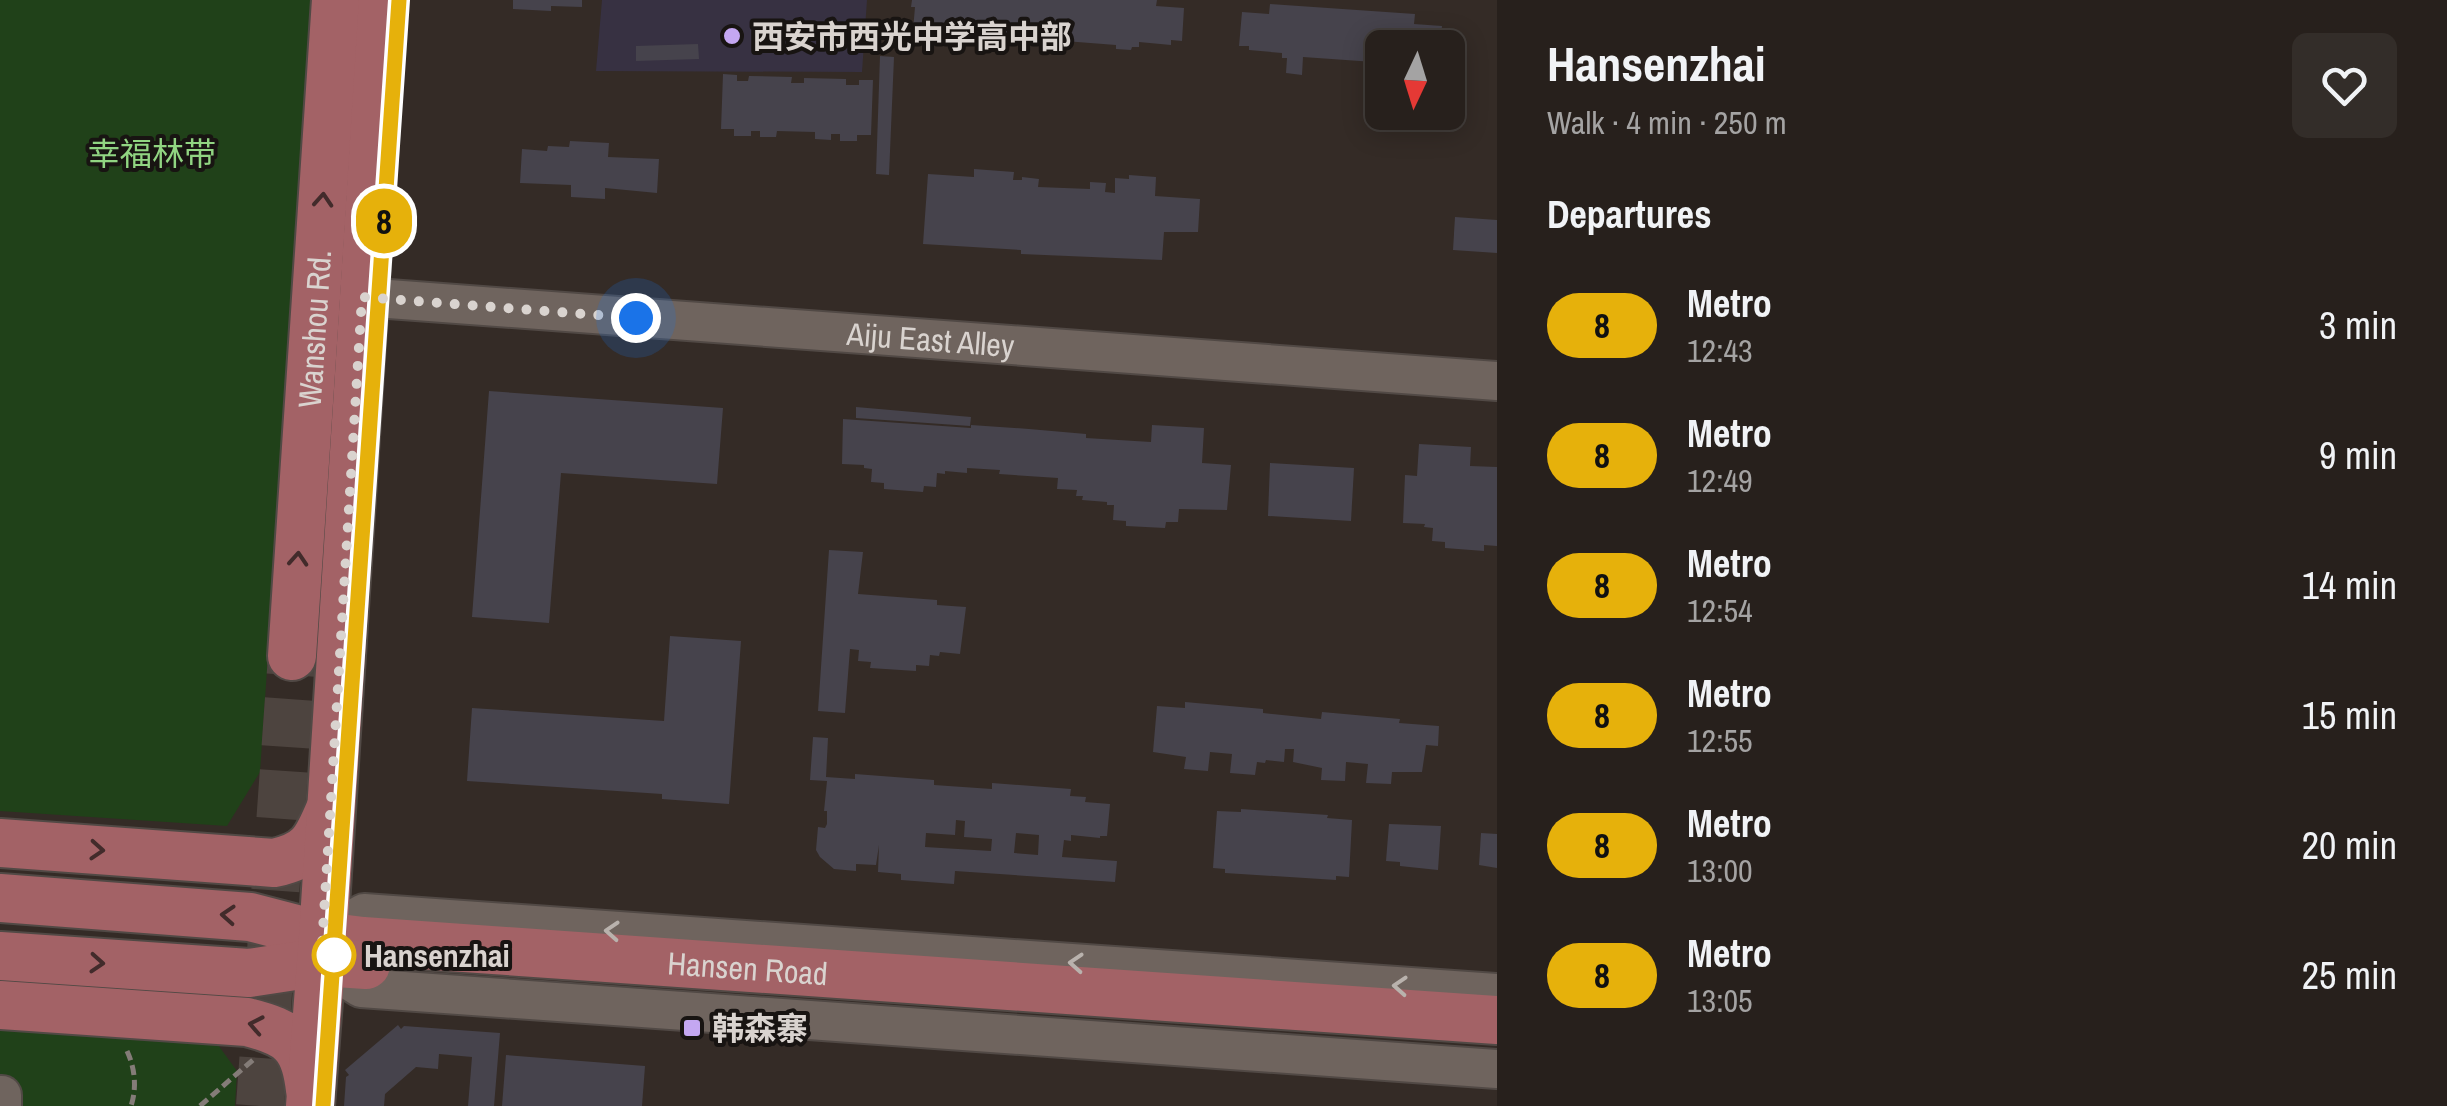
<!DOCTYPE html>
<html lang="en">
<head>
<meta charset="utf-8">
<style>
	:root { --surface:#27201c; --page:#332d29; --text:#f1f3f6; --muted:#a4a3a3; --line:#433e3b }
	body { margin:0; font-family:"Archivo Narrow","Noto Sans SC",sans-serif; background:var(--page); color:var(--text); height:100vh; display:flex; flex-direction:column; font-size:38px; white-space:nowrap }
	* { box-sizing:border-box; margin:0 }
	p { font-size:32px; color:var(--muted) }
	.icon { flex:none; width:55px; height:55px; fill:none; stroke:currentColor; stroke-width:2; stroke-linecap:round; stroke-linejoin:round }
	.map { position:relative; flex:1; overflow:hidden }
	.details { display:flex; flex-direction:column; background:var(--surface); width:950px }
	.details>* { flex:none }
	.badge { padding:0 20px; border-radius:32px; font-size:35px; line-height:65px }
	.needle { width:65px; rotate:184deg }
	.buttons { position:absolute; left:1365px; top:30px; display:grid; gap:20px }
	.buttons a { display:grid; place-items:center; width:100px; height:100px; border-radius:15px; background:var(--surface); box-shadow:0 5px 25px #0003,0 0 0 2px var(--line); font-size:50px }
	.you { position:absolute; width:50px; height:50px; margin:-25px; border:8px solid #fff; border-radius:50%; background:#1a73e8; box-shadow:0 0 0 15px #1a73e833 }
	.map>.badge { position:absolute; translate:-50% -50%; box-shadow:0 0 0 5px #fff }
	h2 { padding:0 50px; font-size:38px; line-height:90px }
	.round { display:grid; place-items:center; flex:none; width:105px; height:105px; border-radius:15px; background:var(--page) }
	.summary { display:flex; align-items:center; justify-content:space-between; height:170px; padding:0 50px }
	h1 { font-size:48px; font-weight:700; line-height:75px }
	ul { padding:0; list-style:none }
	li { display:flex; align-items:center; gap:30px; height:130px; padding:0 50px }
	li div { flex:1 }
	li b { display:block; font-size:38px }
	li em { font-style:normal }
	li .badge { min-width:110px; font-weight:700; text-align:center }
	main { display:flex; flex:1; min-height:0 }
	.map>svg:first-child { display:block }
	.education { fill:#373142 }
	.green { fill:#204119 }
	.building { fill:#46434c; fill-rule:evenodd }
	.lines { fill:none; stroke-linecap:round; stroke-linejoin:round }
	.major-tunnel { stroke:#4d443f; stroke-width:48; stroke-dasharray:48 24; stroke-linecap:butt }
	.minor-casing { stroke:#514945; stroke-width:42 }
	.major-casing { stroke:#514945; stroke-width:52 }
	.path { stroke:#847c78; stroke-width:5; stroke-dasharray:10 5; stroke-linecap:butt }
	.minor { stroke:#6f645e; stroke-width:38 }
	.major { stroke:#a36266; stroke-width:48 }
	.oneway { stroke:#422b2b }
	.oneway2 { stroke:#b9b2ad }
	.line-casing { stroke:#fff; stroke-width:22 }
	.line { stroke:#e6b10b; stroke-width:15 }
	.walk { stroke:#d9d3cf; stroke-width:10; stroke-dasharray:0 18 }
	.poi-dot { fill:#c4a7f1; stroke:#181412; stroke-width:4 }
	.stop-dot { fill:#fff; stroke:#e6b10b; stroke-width:5 }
	.labels { text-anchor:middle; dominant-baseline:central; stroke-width:8; stroke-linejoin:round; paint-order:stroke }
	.poi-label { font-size:32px; font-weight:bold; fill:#d9d3cf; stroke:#181412; text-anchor:start }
	.park-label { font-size:32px; fill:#91d582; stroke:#181412 }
	.street-label { font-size:32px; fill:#d9d3cf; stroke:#181412 }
	.stop-label { font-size:32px; font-weight:bold; fill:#d9d3cf; stroke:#181412; text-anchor:start }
</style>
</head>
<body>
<main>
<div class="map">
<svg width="1497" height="1106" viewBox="0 0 1497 1106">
	<rect width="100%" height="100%" fill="#342b26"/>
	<polygon class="education" points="602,0 867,0 862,72 596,71"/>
	<g class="green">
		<polygon points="0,0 313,0 260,772 227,826 0,811"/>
		<polygon points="0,1023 213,1038 237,1071 235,1106 0,1106"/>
	</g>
	<g class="building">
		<polygon points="513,0 582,0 582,7 551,6 551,11 513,9"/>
		<polygon points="912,0 1157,0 1156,6 1184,8 1182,41 1171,40 1171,45 1139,42 1139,47 1132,47 1131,50 1116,49 1116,45 960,33 960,38 945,37 945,32 913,30 915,7 911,7"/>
		<polygon points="1270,4 1415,14 1414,24 1442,26 1440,48 1382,48 1382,80 1371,79 1374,62 1303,57 1302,75 1286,73 1287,58 1282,58 1282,53 1249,50 1249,46 1239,46 1242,12 1269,14"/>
		<polygon points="698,44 699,59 636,61 636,46"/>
		<polygon points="880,56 894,57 889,175 876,174"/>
		<polygon points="723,74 737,75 737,81 748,81 749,76 792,77 791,83 804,83 804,78 846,79 846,85 859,85 859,80 873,80 871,135 857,135 857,141 840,141 840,134 831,134 831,140 815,139 815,132 777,131 776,137 760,137 760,131 751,131 751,136 734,136 734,129 721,129"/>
		<polygon points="570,141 609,143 608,157 659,159 657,193 605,188 605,199 571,197 571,185 520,183 522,149 547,151 548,146 569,147"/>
		<polygon points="974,169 1014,172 1013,180 1022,180 1022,177 1039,179 1038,187 1090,189 1090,182 1106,183 1105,192 1115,193 1115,178 1129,179 1129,175 1156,177 1155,196 1200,199 1198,232 1164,232 1162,260 1021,254 1021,250 923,244 928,174 974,177"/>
		<polygon points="1455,217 1497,220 1497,253 1453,250"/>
		<polygon points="489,391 723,408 717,484 561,473 549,623 472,617"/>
		<polygon points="856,407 971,417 970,426 856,418"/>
		<polygon points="843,419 971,428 971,425 1029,429 1086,434 1086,438 1151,442 1152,425 1204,428 1202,463 1231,465 1227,510 1179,509 1178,522 1166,522 1165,528 1126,526 1126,521 1113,520 1114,505 1107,505 1107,502 1082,500 1083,496 1076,496 1077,490 1057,489 1058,478 999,474 1000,470 967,468 967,473 945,471 945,474 937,473 936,487 924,486 923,492 884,489 884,483 871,482 872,469 864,468 864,465 842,464"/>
		<polygon points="1419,444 1471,447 1470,466 1497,467 1497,546 1484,545 1484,551 1445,548 1445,542 1432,541 1433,528 1424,527 1425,524 1403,523 1405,475 1417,476"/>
		<polygon points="1270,463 1354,468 1351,521 1268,516"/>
		<polygon points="829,550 863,552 858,594 937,600 937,605 966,607 960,654 940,652 939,656 930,655 929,666 916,665 916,671 870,668 871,662 858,661 859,650 850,649 845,713 818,711"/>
		<polygon points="670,636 741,641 729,804 662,799 662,794 467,781 472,708 664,721"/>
		<polygon points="1185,702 1263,709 1263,713 1321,719 1322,712 1400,719 1399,723 1439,726 1438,746 1426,745 1422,772 1392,772 1391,784 1366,783 1368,764 1346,762 1345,781 1321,780 1322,768 1293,762 1294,749 1285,749 1284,762 1266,760 1265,763 1257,762 1255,775 1230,773 1232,754 1210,752 1208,771 1184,769 1186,757 1153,752 1157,706 1185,708"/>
		<path d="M 813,737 L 828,738 L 826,777 L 855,779 L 855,774 L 934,780 L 934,785 L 992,789 L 992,783 L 1071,789 L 1070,796 L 1086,797 L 1085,802 L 1110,804 L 1107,836 L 1100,836 L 1100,838 L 1071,835 L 1071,841 L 1064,840 L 1062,857 L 1117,861 L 1115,882 L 955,871 L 954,884 L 901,880 L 901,874 L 878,872 L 879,845 L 876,865 L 856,864 L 856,871 L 834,869 L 820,857 L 816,850 L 818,827 L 825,828 L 827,824 L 827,811 L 824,811 L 827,781 L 810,780 ZM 956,820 L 965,821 L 964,837 L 992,839 L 991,851 L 925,847 L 926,833 L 955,835 ZM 1016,833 L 1039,835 L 1038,855 L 1014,853 Z"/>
		<polygon points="1241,809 1328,815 1327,818 1352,820 1349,877 1336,876 1336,880 1225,873 1225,869 1213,868 1217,811 1241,812"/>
		<polygon points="1389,824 1441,826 1438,870 1400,866 1400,862 1386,861"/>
		<polygon points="1481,833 1497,834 1497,868 1479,865"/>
		<polygon points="398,1025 401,1029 404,1026 500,1033 494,1106 468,1106 472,1057 439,1054 438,1069 416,1067 385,1094 384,1106 344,1106 346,1077 349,1075 345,1070"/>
		<polygon points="506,1055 645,1066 642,1106 502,1106"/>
	</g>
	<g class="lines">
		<polyline class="major-tunnel" points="260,1106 292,656"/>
		<defs>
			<g id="minor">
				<path id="s1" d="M 362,297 L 1497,381"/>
				<polyline points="323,936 364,913 1497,993"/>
				<polyline points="323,964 361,988 1497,1069"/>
				<polyline points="2,1106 2,1095"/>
			</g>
			<g id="major">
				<path id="s2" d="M 292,656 L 336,0"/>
				<path d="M 0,843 L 274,863 C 312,855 317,840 331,807"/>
				<path id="s3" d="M 0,898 L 250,917 L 323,936 L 363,941 L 1497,1020"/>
				<polyline points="0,956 249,973 321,962 366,965"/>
				<path d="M 0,1005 L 247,1022 C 291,1033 305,1044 310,1090"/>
				<polyline points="310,1106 323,936 383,0"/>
			</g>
		</defs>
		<use href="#minor" class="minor-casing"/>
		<use href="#major" class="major-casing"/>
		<g class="path">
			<path d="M 127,1051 C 135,1068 137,1088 131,1106"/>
			<polyline points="200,1106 254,1059"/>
		</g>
		<use href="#minor" class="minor"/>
		<use href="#major" class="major"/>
	</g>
	<defs><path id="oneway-chevron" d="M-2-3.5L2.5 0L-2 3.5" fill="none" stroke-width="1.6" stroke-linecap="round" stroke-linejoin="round" transform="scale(2.5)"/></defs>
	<g class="oneway">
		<use href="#oneway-chevron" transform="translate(323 200) rotate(-86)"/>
		<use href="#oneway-chevron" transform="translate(298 559) rotate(-86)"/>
		<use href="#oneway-chevron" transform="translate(97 850) rotate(4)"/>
		<use href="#oneway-chevron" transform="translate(228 915) rotate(-176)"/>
		<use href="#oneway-chevron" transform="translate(97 963) rotate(4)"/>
		<use href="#oneway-chevron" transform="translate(256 1025) rotate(-169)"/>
	</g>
	<g class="oneway2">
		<use href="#oneway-chevron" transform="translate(612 931) rotate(-176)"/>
		<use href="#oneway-chevron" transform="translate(1076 963) rotate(-176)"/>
		<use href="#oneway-chevron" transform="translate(1400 986) rotate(-176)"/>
	</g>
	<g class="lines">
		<defs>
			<polyline id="line" points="323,1106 399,0"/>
		</defs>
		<use href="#line" class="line-casing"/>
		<use href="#line" class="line"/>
		<polyline class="walk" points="334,955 321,962 362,297 636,318"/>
	</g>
	<g class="poi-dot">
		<circle cx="732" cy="36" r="10"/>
		<rect x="682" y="1018" width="20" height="20" rx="5"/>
	</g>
	<circle class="stop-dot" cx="334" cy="955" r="20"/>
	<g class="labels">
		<g class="poi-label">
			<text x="752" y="36">西安市西光中学高中部</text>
			<text x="712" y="1028">韩森寨</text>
		</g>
		<g class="park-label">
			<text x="152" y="153">幸福林带</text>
		</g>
		<g class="street-label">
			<text stroke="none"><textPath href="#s2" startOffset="328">Wanshou Rd.</textPath></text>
			<text stroke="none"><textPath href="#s1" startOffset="570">Aiju East Alley</textPath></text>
			<text stroke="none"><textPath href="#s3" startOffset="752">Hansen Road</textPath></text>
		</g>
		<g class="stop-label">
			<text x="364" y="955">Hansenzhai</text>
		</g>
	</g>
</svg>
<div class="buttons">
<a><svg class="needle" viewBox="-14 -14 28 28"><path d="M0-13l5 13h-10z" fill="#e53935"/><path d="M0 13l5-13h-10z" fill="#a4a3a3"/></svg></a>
</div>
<div class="you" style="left:636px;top:318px"></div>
<b class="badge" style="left:384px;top:221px;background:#e6b10b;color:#111">8</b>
</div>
<section class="details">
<div class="summary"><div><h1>Hansenzhai</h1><p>Walk · 4 min · 250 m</p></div><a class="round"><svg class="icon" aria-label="heart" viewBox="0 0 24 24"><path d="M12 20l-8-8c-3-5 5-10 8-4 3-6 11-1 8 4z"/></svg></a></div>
<h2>Departures</h2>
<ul>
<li><span class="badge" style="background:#e6b10b;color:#111">8</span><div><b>Metro</b><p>12:43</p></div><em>3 min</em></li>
<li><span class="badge" style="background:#e6b10b;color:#111">8</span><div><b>Metro</b><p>12:49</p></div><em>9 min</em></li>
<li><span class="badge" style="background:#e6b10b;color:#111">8</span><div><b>Metro</b><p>12:54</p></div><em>14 min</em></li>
<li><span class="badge" style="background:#e6b10b;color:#111">8</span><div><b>Metro</b><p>12:55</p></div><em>15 min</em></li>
<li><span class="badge" style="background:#e6b10b;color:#111">8</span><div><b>Metro</b><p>13:00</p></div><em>20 min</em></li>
<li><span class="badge" style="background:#e6b10b;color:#111">8</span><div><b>Metro</b><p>13:05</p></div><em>25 min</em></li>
</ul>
</section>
</main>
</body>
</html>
